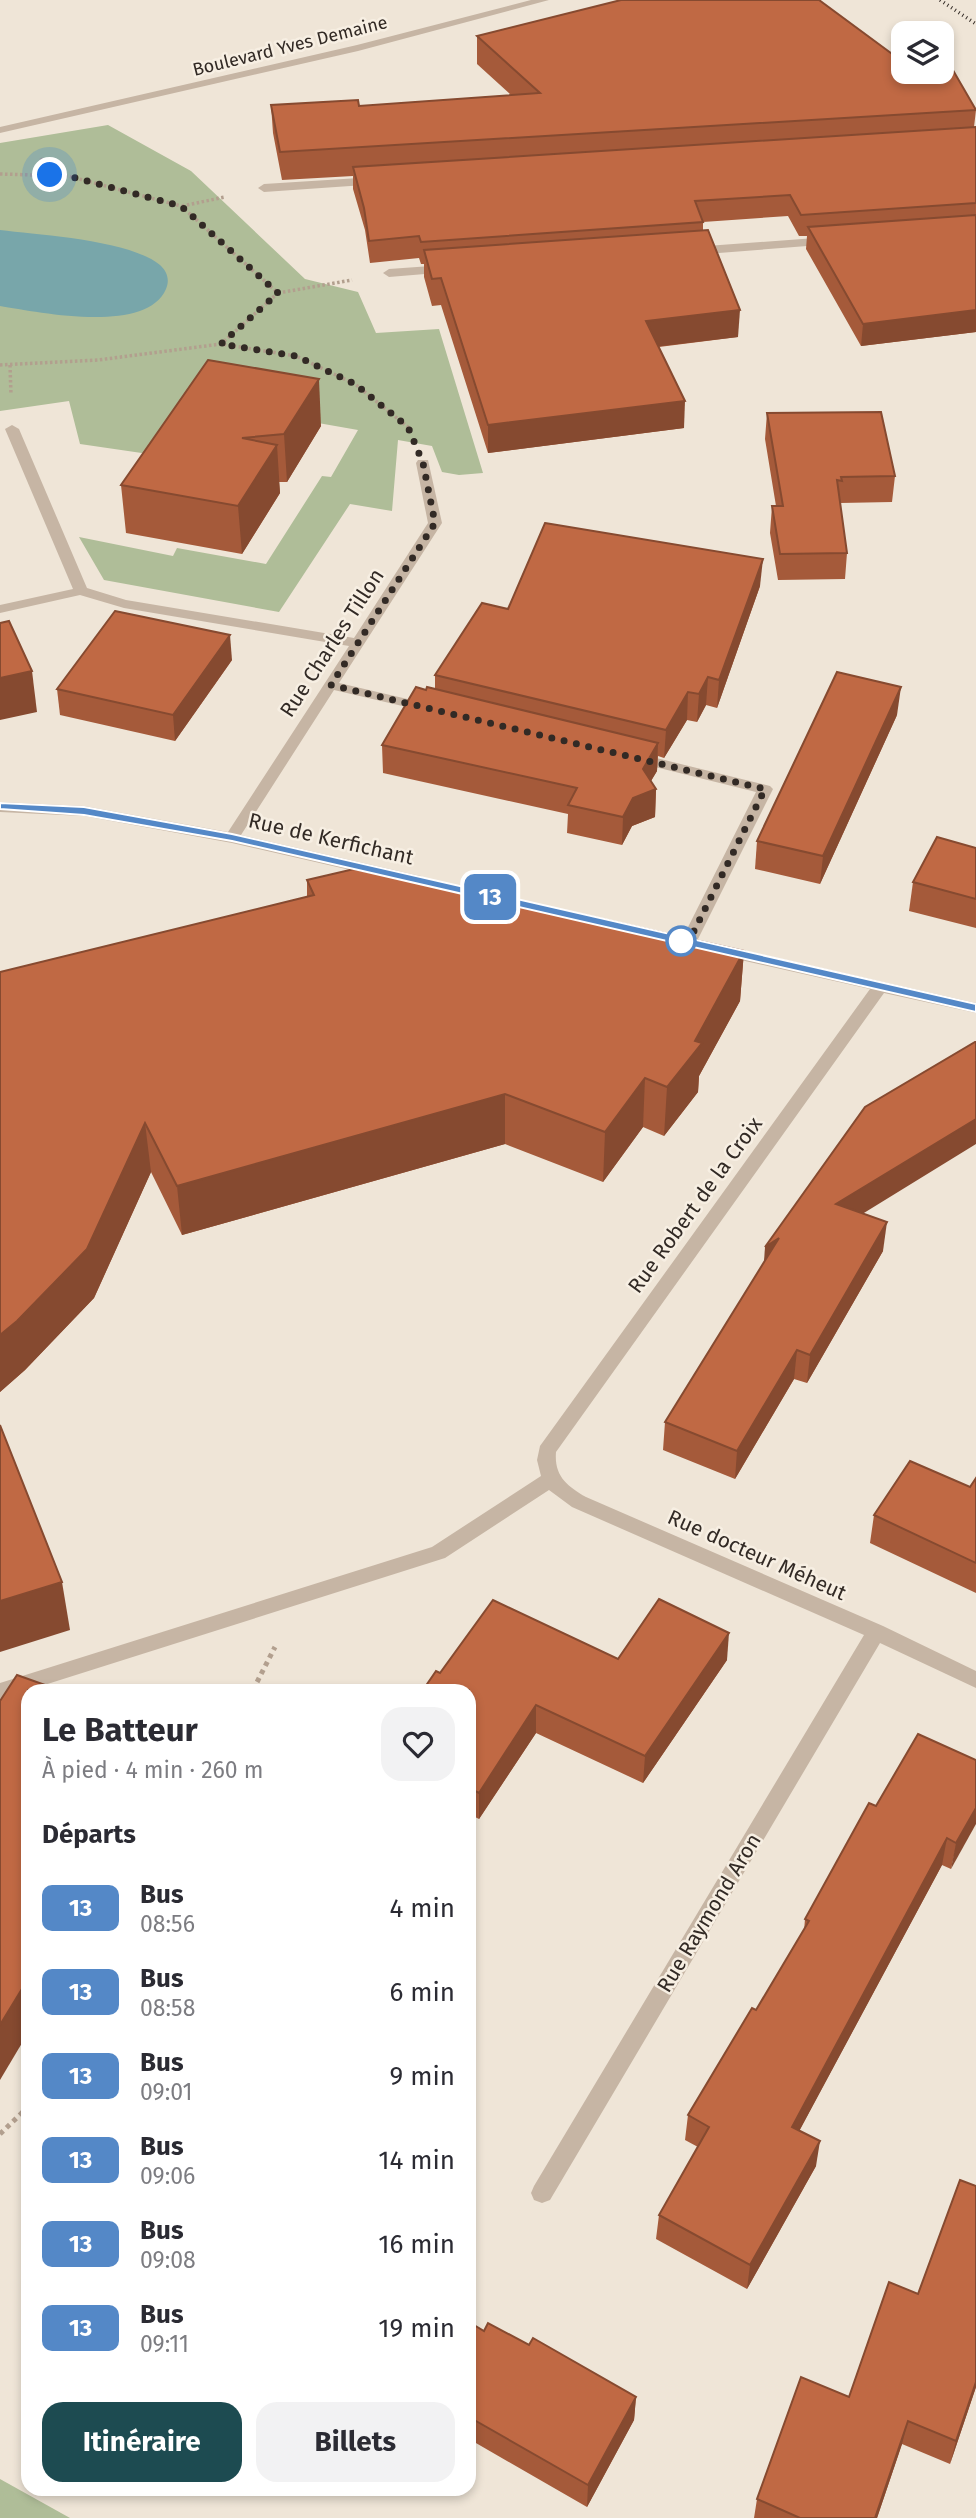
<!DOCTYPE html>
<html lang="fr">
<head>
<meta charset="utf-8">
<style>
	:root { --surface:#fff; --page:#f2f2f3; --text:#2b2b33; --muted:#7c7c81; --accent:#1d4b51 }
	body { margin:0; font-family:"Fira Sans",sans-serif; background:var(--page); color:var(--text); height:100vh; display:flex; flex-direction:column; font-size:26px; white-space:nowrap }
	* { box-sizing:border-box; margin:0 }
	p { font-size:23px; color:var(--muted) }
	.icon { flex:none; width:38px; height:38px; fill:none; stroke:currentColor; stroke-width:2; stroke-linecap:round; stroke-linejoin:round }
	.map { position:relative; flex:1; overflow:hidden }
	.side { position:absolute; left:21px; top:1684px; width:455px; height:812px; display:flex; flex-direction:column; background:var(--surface); border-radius:21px; box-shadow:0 4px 10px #0003 }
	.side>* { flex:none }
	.badge { padding:0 14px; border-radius:10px; font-size:24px; line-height:46px }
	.fabs { position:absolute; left:891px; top:21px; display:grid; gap:14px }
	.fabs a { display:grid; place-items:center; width:63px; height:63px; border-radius:14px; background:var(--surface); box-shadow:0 4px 10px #0003; font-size:35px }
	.you { position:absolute; width:35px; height:35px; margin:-18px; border:5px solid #fff; border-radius:50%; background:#1a73e8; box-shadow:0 0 0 10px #1a73e833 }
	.map>.badge { position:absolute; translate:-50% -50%; box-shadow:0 0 0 4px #fff }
	h2 { padding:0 21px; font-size:26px; line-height:63px }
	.round { display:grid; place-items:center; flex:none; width:74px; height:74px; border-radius:21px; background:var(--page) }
	.headline { display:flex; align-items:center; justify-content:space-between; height:119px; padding:0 21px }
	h1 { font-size:33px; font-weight:700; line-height:52px }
	.primary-button { display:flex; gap:14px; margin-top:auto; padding:14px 21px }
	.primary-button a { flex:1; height:80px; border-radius:21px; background:var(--accent); color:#fff; font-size:28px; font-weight:700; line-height:80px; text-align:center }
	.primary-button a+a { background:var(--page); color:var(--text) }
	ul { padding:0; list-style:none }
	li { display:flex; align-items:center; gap:21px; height:84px; padding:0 21px }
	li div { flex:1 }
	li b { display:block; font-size:26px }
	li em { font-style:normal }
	li .badge { min-width:77px; font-weight:700; text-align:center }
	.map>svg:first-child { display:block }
	.green { fill:#afbd98 }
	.water { fill:#78a6aa }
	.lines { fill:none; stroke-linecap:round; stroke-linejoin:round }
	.path-far1 { stroke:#b29f8e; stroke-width:3.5; stroke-dasharray:2.5 2.5; stroke-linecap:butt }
	.path { stroke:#b29f8e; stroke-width:5; stroke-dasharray:4.5 4.5; stroke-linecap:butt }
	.minor { fill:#c6b5a4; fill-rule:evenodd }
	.rail { stroke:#322a25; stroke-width:3.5; stroke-dasharray:1 3.5; stroke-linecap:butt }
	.wall { fill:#a55a3a }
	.shaded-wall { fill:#864a30 }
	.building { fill:#c06944; stroke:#864a30; stroke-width:2 }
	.line { fill:#5488c7; stroke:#fff; stroke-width:2 }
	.walk { stroke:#322a25; stroke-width:7; stroke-dasharray:0 12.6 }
	.stop-dot { fill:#fff; stroke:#5488c7; stroke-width:3.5 }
	.labels { text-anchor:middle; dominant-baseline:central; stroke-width:5; stroke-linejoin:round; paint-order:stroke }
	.far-street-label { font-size:18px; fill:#322a25; stroke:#f7efe3 }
	.street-label { font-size:21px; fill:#322a25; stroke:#f7efe3 }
</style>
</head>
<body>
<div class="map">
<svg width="976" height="2518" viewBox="0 0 976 2518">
	<rect width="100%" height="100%" fill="#efe5d7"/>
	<g class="green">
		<polygon points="108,125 191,171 305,279 358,292 376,333 439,329 483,473 459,475 442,472 432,446 398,440 392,511 350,504 279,612 104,580 79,537 173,556 177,548 266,564 322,476 331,477 358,430 209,404 169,457 80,444 69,401 0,411 0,143"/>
		<polygon points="0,2479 70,2518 0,2518"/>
	</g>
	<path class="water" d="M 0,230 C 40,235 130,240 160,265 C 167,271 170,280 166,289 C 146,335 38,312 0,306 Z"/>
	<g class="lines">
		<g class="path-far1">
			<polyline points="41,158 50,175"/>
			<polyline points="0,174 68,176 181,206 278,293 221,344"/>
			<polyline points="182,206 225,197"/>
			<polyline points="278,293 352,280"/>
			<polyline points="0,365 98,360 221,344 296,356 355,384 408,427 410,433"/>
			<polyline points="10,365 11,395"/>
		</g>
		<g class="path">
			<polyline points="253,1690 275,1647"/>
			<polyline points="0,2134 28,2107"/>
		</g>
		<g class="minor">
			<polygon points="531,0 549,0 358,51 0,133 0,127 357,45"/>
			<polygon points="375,177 379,178 379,184 264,192 258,188 264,184"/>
			<polygon points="829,237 835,241 833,244 693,255 687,251 693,247"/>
			<polygon points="445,265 451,269 449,272 389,277 383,273 389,269"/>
			<polygon points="12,425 19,429 87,588 126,600 354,638 428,523 416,463 418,460 428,460 442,523 339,683 433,705 435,708 428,712 334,690 241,835 416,875 421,876 424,880 421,884 416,885 232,843 84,816 0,812 0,802 84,806 228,832 349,646 124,608 80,595 0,613 0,605 73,589 5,429"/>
			<polygon points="636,753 770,786 773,789 694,947 688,948 680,943 756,792 631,761 629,758 631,755"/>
			<path d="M 720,945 L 976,1003 L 976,1013 L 884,993 L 556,1452 C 554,1476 567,1486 586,1497 L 883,1626 L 976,1671 L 976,1688 L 880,1643 L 550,2200 L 542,2203 L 534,2200 L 531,2193 L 534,2186 L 864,1635 L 572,1507 L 549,1490 L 445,1558 L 0,1699 L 0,1683 L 432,1547 L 541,1476 L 537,1460 L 540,1446 L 870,989 L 714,954 L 712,950 L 714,946 Z"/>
		</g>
		<polyline class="rail" points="940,0 976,24"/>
	</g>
	<g class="wall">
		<polygon points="477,36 903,62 976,110 974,127 976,127 976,332 861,346 806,249 807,236 799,236 788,216 703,222 703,230 738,337 659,347 684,428 488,453 441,305 432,306 424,277 424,264 421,264 419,258 370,263 365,230 353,189 353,176 282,180 273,133 271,105 359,106 511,95 477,64"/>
		<polygon points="208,360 321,426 287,482 279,482 280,493 242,554 126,533 121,485"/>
		<polygon points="767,413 895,476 892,502 840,503 847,553 845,579 778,580 770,533 772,506 776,506 765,439"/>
		<polygon points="760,586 717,708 706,705 697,722 687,720 664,758 658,756 657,771 651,781 656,789 655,817 632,826 622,845 567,833 568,814 383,773 382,745 435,689 435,675 508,609"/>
		<polygon points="232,660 175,741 60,715 57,689"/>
		<polygon points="897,715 820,884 755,869 757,841"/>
		<polygon points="976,848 976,928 909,911 913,882"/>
		<polygon points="307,880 744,951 740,1001 699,1076 698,1092 664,1136 643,1127 603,1182 505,1144 182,1235 151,1172 94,1298 25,1370 0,1392 0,972 307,897"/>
		<polygon points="863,1214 883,1251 807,1383 794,1379 735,1479 663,1450 665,1422"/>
		<polygon points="976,1478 976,1593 870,1543 874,1515 970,1487"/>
		<polygon points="618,1659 727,1660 643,1783 536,1733 479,1819 469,1814 469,1690 440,1673"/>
		<polygon points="976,1760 951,1869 942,1865 799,2131 816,2166 747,2289 656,2239 659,2215 698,2147 685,2140 688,2115 756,2010 804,1931 805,1919 876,1806"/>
		<polygon points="469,2322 484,2331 529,2345 636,2397 634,2420 587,2507 469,2439"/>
		<polygon points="976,2387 950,2464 902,2444 877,2518 754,2518 757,2499 849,2397"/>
	</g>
	<g class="shaded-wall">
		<polygon points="740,310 738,337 645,348 646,321"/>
		<polygon points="976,310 976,332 861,346 863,324"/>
		<polygon points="319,379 321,426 287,482 284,434"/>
		<polygon points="685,401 684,428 488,453 488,425"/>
		<polygon points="277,445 280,493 242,554 238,506"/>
		<polygon points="763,559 760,586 717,708 719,680"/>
		<polygon points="230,635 232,660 175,741 173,715"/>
		<polygon points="32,671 37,712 0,720 0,678"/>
		<polygon points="708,677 706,705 697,722 699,694"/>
		<polygon points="901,687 897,715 820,884 823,856"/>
		<polygon points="688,692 687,720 664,758 666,730"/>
		<polygon points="658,743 657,771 643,794 656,789 655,817 632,826 622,845 623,817 643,769"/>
		<polygon points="744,951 740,1001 699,1076 698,1092 664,1136 667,1087 695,1041"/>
		<polygon points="645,1078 643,1127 603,1182 605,1132"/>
		<polygon points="505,1094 505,1144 182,1235 177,1186"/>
		<polygon points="976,1119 976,1144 833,1232 836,1204"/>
		<polygon points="145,1123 151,1172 94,1298 25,1370 0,1392 0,1335"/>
		<polygon points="887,1222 883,1251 807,1383 810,1355"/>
		<polygon points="779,1238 763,1275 765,1247"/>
		<polygon points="797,1350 794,1379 735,1479 737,1451"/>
		<polygon points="62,1582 70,1630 0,1652 0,1601"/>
		<polygon points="729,1633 727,1660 643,1783 645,1756"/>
		<polygon points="536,1705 536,1733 479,1819 479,1793"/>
		<polygon points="976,1808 976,1824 951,1869 956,1843"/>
		<polygon points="947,1838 942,1865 788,2152 792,2127"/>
		<polygon points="28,1979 28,2033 0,2080 0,2025"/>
		<polygon points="820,2141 816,2166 747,2289 750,2265"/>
		<polygon points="976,2382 976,2387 950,2464 956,2441"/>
		<polygon points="636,2397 634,2420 587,2507 588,2485"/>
		<polygon points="908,2421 902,2444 877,2518 875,2518"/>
	</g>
	<g class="building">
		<polygon points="621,0 819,0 903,62 903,72 942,72 942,66 950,65 976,110 280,152 271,105 358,100 359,106 540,93 477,36"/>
		<polygon points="976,127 976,203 801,215 790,195 695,201 703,222 421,242 419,236 369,241 364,208 353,167"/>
		<polygon points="976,215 976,310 863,324 808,227"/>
		<polygon points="708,230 740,310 646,321 685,401 488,425 441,278 432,279 424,250"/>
		<polygon points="208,360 319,379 284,434 242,438 277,445 238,506 121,485"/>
		<polygon points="881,412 895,476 841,477 842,481 837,480 847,553 780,554 772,506 783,506 767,413"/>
		<polygon points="545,523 763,559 719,680 708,677 699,694 688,692 666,730 435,675 482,603 508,609"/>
		<polygon points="115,611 230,635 173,715 57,689"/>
		<polygon points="9,621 32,671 0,678 0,623"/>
		<polygon points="837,672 901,687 823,856 757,841"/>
		<polygon points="416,687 426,690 427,687 658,743 643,769 656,789 633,798 623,817 568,805 577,788 382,745"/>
		<polygon points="937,837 976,848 976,899 913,882"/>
		<polygon points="354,869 393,877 396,873 744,951 695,1041 702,1043 667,1087 645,1078 605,1132 505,1094 177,1186 145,1123 87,1249 17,1321 0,1335 0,972 314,895 307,880"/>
		<polygon points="975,1042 976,1042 976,1119 836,1204 887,1222 810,1355 797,1350 737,1451 665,1422 779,1238 765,1247 865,1107"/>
		<polygon points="0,1425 62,1582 0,1601"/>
		<polygon points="910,1461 970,1487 976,1478 976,1563 874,1515"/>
		<polygon points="659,1599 729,1633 645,1756 536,1705 479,1793 469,1788 469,1690 423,1690 436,1671 440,1673 493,1600 618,1659"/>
		<polygon points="17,1675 59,1690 28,1690 28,1979 0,2025 0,1701"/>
		<polygon points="918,1734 976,1760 976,1808 956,1843 947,1838 792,2127 820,2141 750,2265 659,2215 709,2127 688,2115 752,2008 756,2010 809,1921 805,1919 869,1803 876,1806"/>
		<polygon points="960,2180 976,2186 976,2382 956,2441 908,2421 875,2518 800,2518 757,2499 801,2377 849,2397 889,2282 918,2294"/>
		<polygon points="469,2322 484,2331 488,2323 529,2345 533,2338 636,2397 588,2485 469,2417"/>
	</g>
	<polygon class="line" points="0,803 84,807 232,834 976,1004 976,1012 232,841 84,815 0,809"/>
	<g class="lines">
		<polyline class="walk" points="50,175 68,176 181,206 278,293 221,344 296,356 355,384 408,427 423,463 435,523 331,685 765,789 688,943 681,941"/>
	</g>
	<circle class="stop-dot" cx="681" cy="941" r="14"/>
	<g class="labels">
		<g class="far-street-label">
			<text transform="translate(290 46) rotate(-14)">Boulevard Yves Demaine</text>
		</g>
		<g class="street-label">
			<text transform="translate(332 643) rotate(-57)">Rue Charles Tillon</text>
			<text transform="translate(331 839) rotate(13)">Rue de Kerfichant</text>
			<text transform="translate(695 1205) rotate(-54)">Rue Robert de la Croix</text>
			<text transform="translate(757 1555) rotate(24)">Rue docteur Méheut</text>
			<text transform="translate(709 1913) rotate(-59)">Rue Raymond Aron</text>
		</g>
	</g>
</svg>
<div class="fabs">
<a><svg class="icon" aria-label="layers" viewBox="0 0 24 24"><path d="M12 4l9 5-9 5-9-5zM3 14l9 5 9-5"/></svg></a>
</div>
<div class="you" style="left:50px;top:175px"></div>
<b class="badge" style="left:490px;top:897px;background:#5488c7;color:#fff">13</b>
<section class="side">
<div class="headline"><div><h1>Le Batteur</h1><p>À pied · 4 min · 260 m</p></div><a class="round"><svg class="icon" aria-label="heart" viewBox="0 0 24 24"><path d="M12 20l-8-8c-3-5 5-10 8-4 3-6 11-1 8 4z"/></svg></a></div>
<h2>Départs</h2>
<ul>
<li><span class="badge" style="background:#5488c7;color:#fff">13</span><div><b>Bus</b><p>08:56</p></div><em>4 min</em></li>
<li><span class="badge" style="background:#5488c7;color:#fff">13</span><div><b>Bus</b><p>08:58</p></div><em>6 min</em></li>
<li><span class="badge" style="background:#5488c7;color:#fff">13</span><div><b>Bus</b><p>09:01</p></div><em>9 min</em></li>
<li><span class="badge" style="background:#5488c7;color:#fff">13</span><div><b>Bus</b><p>09:06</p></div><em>14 min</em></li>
<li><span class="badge" style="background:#5488c7;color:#fff">13</span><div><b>Bus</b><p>09:08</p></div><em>16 min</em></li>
<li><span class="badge" style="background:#5488c7;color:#fff">13</span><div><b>Bus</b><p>09:11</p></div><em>19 min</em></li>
</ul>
<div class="primary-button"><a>Itinéraire</a><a>Billets</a></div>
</section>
</div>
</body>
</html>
